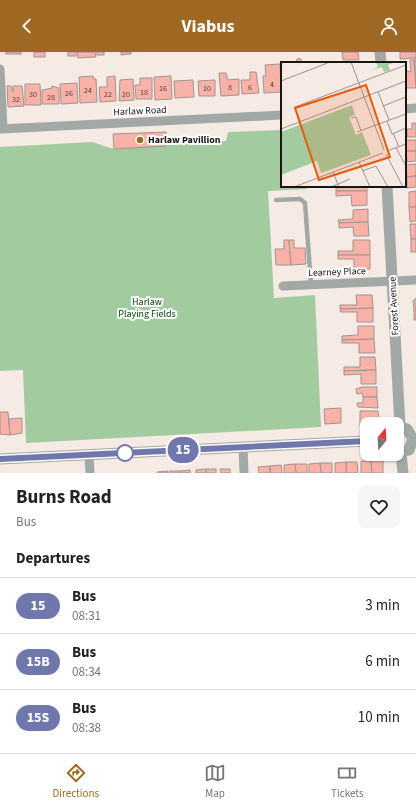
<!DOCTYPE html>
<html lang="en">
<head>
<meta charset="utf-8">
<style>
	:root { --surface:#fff; --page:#f6f6f6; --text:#222; --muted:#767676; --line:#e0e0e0; --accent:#9f6923 }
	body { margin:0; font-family:"Source Sans 3",sans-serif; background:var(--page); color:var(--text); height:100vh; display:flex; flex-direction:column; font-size:15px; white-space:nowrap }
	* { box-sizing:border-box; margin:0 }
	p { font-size:13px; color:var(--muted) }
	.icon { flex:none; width:22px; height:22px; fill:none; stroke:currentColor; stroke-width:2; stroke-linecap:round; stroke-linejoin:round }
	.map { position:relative; height:421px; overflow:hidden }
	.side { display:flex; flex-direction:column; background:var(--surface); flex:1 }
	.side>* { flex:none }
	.badge { padding:0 8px; border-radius:13px; font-size:14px; line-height:26px }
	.needle { width:26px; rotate:18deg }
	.controls { position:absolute; left:360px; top:365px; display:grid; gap:8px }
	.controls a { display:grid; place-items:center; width:44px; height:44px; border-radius:8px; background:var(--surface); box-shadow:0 1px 3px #0004; font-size:20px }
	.map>.badge { position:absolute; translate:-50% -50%; box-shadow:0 0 0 2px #fff }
	h2 { padding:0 16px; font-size:15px; line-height:36px }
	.round { display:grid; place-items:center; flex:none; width:42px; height:42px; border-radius:8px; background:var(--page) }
	.summary { display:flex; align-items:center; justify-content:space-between; height:68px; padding:0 16px }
	h1 { font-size:19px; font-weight:700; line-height:30px }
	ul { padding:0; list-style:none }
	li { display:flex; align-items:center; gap:12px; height:56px; padding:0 16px; border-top:1px solid var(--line) }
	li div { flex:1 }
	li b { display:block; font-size:15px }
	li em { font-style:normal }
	li .badge { min-width:44px; font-weight:700; text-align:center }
	header { display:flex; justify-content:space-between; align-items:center; height:52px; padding:0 16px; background:var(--accent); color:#fff; font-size:18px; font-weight:700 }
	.menu { display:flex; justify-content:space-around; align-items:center; height:56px; border-top:1px solid var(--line); background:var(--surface); font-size:11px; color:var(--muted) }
	.menu a { display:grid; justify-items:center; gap:2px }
	.menu .current { color:var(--accent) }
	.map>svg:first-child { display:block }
	.green { fill:#a2cc9f }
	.building { fill:#f9b2a7; stroke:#a09492 }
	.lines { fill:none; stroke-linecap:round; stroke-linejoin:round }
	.service { stroke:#a2a8a6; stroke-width:4.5 }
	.minor { stroke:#a2a8a6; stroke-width:9 }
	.tertiary { stroke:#a2a8a6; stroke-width:11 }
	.line-casing { stroke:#fff; stroke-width:9 }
	.line { stroke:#7077ad; stroke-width:6 }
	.poi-dot { fill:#9f6923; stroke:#fff; stroke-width:1.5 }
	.stop-dot { fill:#fff; stroke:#7077ad; stroke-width:2 }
	.labels { text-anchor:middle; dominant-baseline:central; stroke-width:4; stroke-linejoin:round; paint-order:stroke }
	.number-label { font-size:8px; fill:#523d39 }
	.street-label { font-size:10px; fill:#1a1614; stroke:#fff }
	.poi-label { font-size:10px; font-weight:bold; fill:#1a1614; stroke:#fff; text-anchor:start }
	.park-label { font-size:10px; fill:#024304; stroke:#fff }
	.inset-road { fill:none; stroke:#9d9591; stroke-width:1 }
	.view { fill:#e8590c; fill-opacity:0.15; stroke:#e8590c; stroke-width:2 }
	.inset-edge { fill:none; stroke:#1a1614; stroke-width:2 }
</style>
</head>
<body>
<header><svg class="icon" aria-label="back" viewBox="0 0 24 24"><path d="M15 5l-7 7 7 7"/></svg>Viabus<svg class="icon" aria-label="person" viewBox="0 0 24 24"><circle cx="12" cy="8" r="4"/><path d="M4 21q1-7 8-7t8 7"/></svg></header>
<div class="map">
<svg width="416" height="421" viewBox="0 0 416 421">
	<rect width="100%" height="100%" fill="#f5eae4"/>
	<polygon class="green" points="282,78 282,134 307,134 307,137 268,139 274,246 315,243 321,375 26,391 23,318 0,319 0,95 92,90 114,97 226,89 228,80"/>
	<g class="building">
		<rect x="6" y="0" width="15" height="2"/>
		<rect x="34" y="0" width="11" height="5"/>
		<rect x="68" y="0" width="8" height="4"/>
		<polygon points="77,0 95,0 96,5 78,6"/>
		<rect x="97" y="0" width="7" height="3"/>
		<polygon points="121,0 131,0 131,2 121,3"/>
		<polygon points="342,0 358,0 359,8 343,8"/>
		<polygon points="400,0 416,0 416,6 400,7"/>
		<circle cx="299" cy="9" r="2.5"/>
		<polygon points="416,7 416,36 414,8"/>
		<polygon points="410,8 414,8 416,36 405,36 405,18 411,20"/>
		<polygon points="280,12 281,40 264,41 263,24 266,24 265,13"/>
		<polygon points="250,20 256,20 259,41 242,42 241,28 250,28"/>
		<polygon points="219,21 226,21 228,28 239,27 239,43 221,44"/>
		<polygon points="93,24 94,27 96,27 97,50 80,51 79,25"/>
		<polygon points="115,24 116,49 100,50 99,35 107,35 107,25"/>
		<polygon points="171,24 172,47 155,48 154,25"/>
		<polygon points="140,26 152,26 152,47 136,47 135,33 140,33"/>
		<polygon points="133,27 134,48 119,49 120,28"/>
		<polygon points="193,28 194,45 175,46 174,29"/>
		<polygon points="215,28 215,44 199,44 198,29"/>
		<polygon points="77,31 78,51 61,52 60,32"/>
		<polygon points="25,32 40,32 41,53 25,53"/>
		<polygon points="7,34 11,34 13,40 13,34 22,34 24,54 8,55"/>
		<polygon points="52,34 59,36 59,52 42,52 42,38 52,36"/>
		<polygon points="412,71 416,71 416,85 407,85 407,77 412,77"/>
		<polygon points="166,80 166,94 114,97 113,82"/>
		<rect x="406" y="88" width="10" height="11"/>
		<polygon points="406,99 416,99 416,109 407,110"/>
		<polygon points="416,112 416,124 407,125 406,113"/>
		<polygon points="416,124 416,135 407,136 407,125"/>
		<polygon points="350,134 367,134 367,139 336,139 336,136"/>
		<polygon points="336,139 367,139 367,153 352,154 351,143 336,144"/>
		<polygon points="416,139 416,155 409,155 409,140"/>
		<polygon points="409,155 416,155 416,169 410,170"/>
		<polygon points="368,157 368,170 339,171 338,168 353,167 353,158"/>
		<polygon points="368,170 369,184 354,184 353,175 339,176 339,171"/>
		<polygon points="410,172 416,172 416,187 411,187"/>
		<rect x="411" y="187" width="5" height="13"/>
		<polygon points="284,188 289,188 291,213 276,213 275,197 284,197"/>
		<polygon points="289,188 294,188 294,196 305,196 306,212 291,213"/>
		<polygon points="353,188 370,188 370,203 338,203 338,199 353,199"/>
		<polygon points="338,203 370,203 370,217 354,218 354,207 338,207"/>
		<polygon points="356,243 372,243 373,256 340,257 340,253 357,253"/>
		<polygon points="416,246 416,257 414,257 413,249"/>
		<polygon points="373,256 373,270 357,270 357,260 341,260 340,257"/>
		<rect x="414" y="258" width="2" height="10"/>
		<polygon points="358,274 374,274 374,287 342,288 342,284 358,283"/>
		<polygon points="374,287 375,301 359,301 359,291 342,291 342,288"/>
		<polygon points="360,305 375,305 376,318 344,319 344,315 360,315"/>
		<polygon points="376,318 376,332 361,332 361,322 344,323 344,319"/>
		<polygon points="362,335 377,335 377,345 363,345 362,341 357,342 356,337"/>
		<polygon points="363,345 377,345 378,356 358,355 357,351 363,351"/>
		<polygon points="341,356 341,371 325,372 324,357"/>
		<polygon points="360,359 378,359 379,367 373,368 373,372 360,373"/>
		<polygon points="0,360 8,360 10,383 0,382"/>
		<polygon points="22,366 22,381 10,383 9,367"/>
		<polygon points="361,409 371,409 372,421 361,421"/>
		<polygon points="371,409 383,409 383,421 372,421"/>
		<polygon points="346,410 357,410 358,421 346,421"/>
		<polygon points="346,410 346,421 335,421 335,411"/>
		<polygon points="320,411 332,411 332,421 321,421"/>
		<polygon points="320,411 321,421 309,421 309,412"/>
		<polygon points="295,412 307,412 307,421 296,421"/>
		<polygon points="295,412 296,421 284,421 284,413"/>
		<polygon points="281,413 282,421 270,421 270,414"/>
		<polygon points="270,414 270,421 259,421 258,415"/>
		<rect x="206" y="417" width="10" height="4"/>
		<polygon points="206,417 206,421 196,421 196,418"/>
		<polygon points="220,417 230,417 230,421 221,421"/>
		<polygon points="190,418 190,421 180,421 180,419"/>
		<polygon points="168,419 168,421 157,421 157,420"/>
		<rect x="170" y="419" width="10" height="2"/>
	</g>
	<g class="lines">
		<polyline class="service" points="276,148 300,147 305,151 311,232"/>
		<g class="minor">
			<polyline points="0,17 3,76"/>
			<polyline points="405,57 416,56"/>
			<polyline points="0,77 282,63"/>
			<polyline points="283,234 416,228"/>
			<polyline points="243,395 244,421"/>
			<polyline points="89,403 90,421"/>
		</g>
		<g class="tertiary">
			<polyline points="380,0 381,11"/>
			<polyline points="387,134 400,374"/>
			<polyline points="397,375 407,377 413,387 409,398 397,401"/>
			<polyline points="401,401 403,421"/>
			<polyline points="0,407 367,389"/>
		</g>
	</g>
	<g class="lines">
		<defs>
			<polyline id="line" points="0,407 367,389"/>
		</defs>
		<use href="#line" class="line-casing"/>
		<use href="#line" class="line"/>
	</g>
	<circle class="poi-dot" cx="140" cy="88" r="4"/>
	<circle class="stop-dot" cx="125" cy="401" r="8"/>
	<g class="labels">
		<g class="number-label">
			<text x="272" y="32">4</text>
			<text x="230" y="35">8</text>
			<text x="250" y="35">6</text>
			<text x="163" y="36">16</text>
			<text x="207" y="36">10</text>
			<text x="88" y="38">24</text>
			<text x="144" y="40">18</text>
			<text x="69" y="41">26</text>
			<text x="33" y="42">30</text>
			<text x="108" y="42">22</text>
			<text x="126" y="42">20</text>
			<text x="51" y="45">28</text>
			<text x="16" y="47">32</text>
		</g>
		<g class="street-label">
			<text transform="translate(140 59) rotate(-3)">Harlaw Road</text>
			<text transform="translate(337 220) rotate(-2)">Learney Place</text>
			<text transform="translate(394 254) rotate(-93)">Forest Avenue</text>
		</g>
		<g class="poi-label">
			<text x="148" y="88">Harlaw Pavillion</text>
		</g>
		<g class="park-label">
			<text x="147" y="250">Harlaw<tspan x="147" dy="12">Playing Fields</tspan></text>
		</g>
	</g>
	<g transform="translate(281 10)">
		<rect width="125" height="125" fill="#f5eae4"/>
		<path d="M 95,0 L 111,0 L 111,1 L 107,3 L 109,8 L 103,10 L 101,5 L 91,8 L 97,5 ZM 71,43 L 74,53 L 68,55 L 75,73 L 81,70 L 90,93 L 40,111 L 36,99 L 0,113 L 0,70 Z" fill="#a2cc9f"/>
		<path class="inset-road" d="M 70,0 L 103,88M 0,19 L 49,0M 97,30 L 108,58M 102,44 L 125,35M 70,56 L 75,55 L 80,69M 19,59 L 14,45 L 125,3M 106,59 L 111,72 L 125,66M 0,67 L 125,19M 76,70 L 125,52M 112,71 L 118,85M 115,86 L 125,104M 106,89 L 125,82M 105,92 L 122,125M 78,100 L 89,125M 81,109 L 95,104 L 107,125M 52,110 L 58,125M 13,125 L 102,91M 50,125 L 69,117"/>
		<path class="view" d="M 85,23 L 109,95 L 38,118 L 14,46 Z"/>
		<rect width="125" height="125" class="inset-edge"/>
	</g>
</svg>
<div class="controls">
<a><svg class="needle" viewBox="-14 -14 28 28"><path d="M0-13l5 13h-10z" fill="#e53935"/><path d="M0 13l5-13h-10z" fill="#767676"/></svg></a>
</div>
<b class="badge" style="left:183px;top:398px;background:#7077ad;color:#fff">15</b>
</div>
<section class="side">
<div class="summary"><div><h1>Burns Road</h1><p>Bus</p></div><a class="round"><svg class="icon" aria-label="heart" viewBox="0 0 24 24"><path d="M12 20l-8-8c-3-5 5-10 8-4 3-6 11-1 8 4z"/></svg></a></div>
<h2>Departures</h2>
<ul>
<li><span class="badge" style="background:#7077ad;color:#fff">15</span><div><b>Bus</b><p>08:31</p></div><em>3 min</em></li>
<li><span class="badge" style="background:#7077ad;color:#fff">15B</span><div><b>Bus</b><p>08:34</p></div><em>6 min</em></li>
<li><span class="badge" style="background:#7077ad;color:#fff">15S</span><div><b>Bus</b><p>08:38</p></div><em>10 min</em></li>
</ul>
</section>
<nav class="menu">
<a class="current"><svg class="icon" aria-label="directions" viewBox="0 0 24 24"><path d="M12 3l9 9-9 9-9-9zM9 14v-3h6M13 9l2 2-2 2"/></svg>Directions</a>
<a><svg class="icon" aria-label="map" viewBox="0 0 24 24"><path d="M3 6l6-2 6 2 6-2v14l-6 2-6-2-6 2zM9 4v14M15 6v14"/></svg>Map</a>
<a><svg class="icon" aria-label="tickets" viewBox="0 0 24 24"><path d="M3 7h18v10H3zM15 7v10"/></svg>Tickets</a>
</nav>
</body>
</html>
